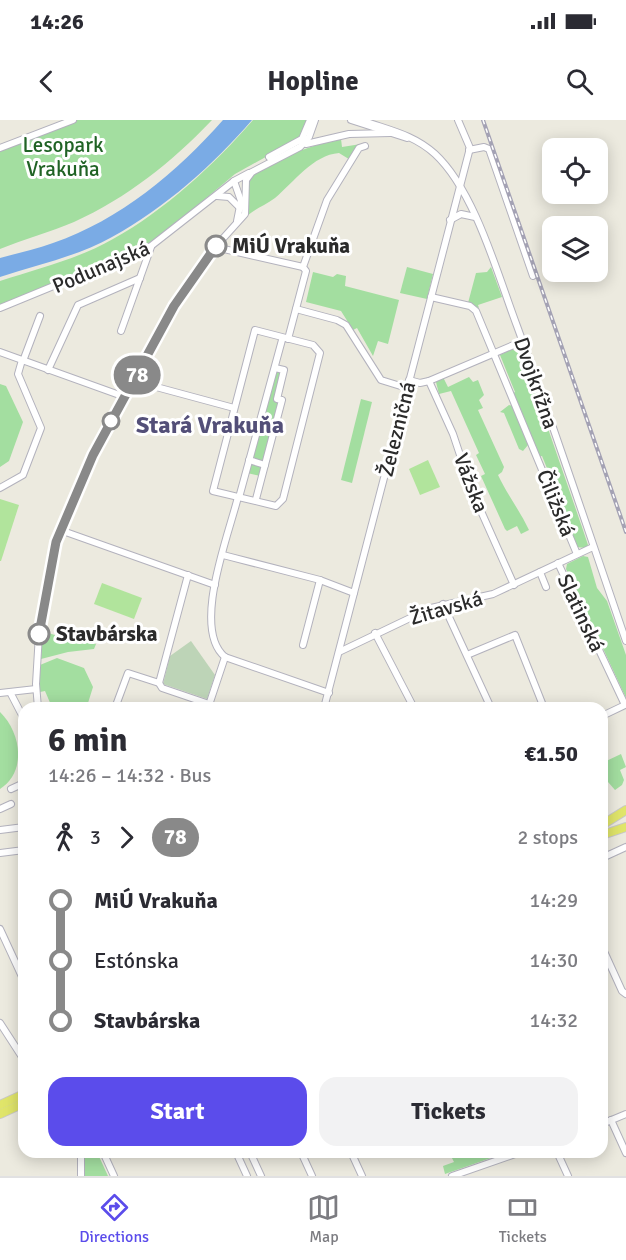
<!DOCTYPE html>
<html lang="en">
<head>
<meta charset="utf-8">
<style>
	:root { --surface:#fff; --page:#f2f2f3; --text:#2b2b33; --muted:#7c7c81; --line:#e1e1e2; --accent:#5b4ceb }
	body { margin:0; font-family:Signika,sans-serif; background:var(--page); color:var(--text); height:100vh; display:flex; flex-direction:column; font-size:22px; white-space:nowrap }
	* { box-sizing:border-box; margin:0 }
	p { font-size:20px; color:var(--muted) }
	.icon { flex:none; width:33px; height:33px; fill:none; stroke:currentColor; stroke-width:2; stroke-linecap:round; stroke-linejoin:round }
	.map { position:relative; flex:1; overflow:hidden }
	.sheet { position:absolute; left:18px; top:582px; width:590px; height:456px; display:flex; flex-direction:column; background:var(--surface); border-radius:18px; box-shadow:0 3px 15px #0003 }
	.sheet>* { flex:none }
	.badge { padding:0 12px; border-radius:20px; font-size:21px; line-height:39px }
	.tools { position:absolute; left:542px; top:18px; display:grid; gap:12px }
	.tools a { display:grid; place-items:center; width:66px; height:66px; border-radius:12px; background:var(--surface); box-shadow:0 3px 15px #0003; font-size:30px }
	.map>.badge { position:absolute; translate:-50% -50%; box-shadow:0 0 0 3px #fff }
	.legs { display:flex; align-items:center; gap:9px; height:66px; padding:0 30px; font-size:20px }
	.legs p { margin-inline-start:auto }
	.summary { display:flex; align-items:center; justify-content:space-between; height:102px; padding:0 30px }
	h1 { font-size:33px; font-weight:700; line-height:45px }
	.action { display:flex; gap:12px; margin-top:auto; padding:12px 30px }
	.action a { flex:1; height:69px; border-radius:18px; background:var(--accent); color:#fff; font-size:24px; font-weight:700; line-height:69px; text-align:center }
	.action a+a { background:var(--page); color:var(--text) }
	ul { padding:0 30px; list-style:none }
	li { display:flex; align-items:center; gap:21px; height:60px; font-size:22px }
	li i { display:grid; place-items:center; width:9px; height:100%; margin:0 8px; background:currentColor }
	li i::after { content:''; width:15px; height:15px; margin:-8px; border:4px solid; border-radius:50%; background:var(--surface) }
	li p { margin-inline-start:auto }
	li:first-child i { background:linear-gradient(#0000 50%,currentColor 0) }
	li:last-child i { background:linear-gradient(currentColor 50%,#0000 0) }
	.status { display:flex; justify-content:space-between; align-items:center; height:42px; padding:0 30px; background:var(--surface); direction:ltr }
	.status svg { height:16px; fill:currentColor }
	header { display:flex; justify-content:space-between; align-items:center; height:78px; padding:0 30px; background:var(--surface); font-size:27px; font-weight:700 }
	.dock { display:flex; justify-content:space-around; align-items:center; height:84px; border-top:2px solid var(--line); background:var(--surface); font-size:16px; color:var(--muted) }
	.dock a { display:grid; justify-items:center; gap:3px }
	.dock .current { color:var(--accent) }
	.map>svg:first-child { display:block }
	.green { fill:#a3dea0 }
	.cemetery { fill:#bdd4b7 }
	.pitch { fill:#b1e49c }
	.water { fill:#7aabe5 }
	.lines { fill:none; stroke-linecap:round; stroke-linejoin:round }
	.minor-casing { stroke:#b3b2bd; stroke-width:8 }
	.major-casing { stroke:#c8c8c8; stroke-width:10 }
	.minor { stroke:#fff; stroke-width:6 }
	.major { stroke:#e0e56a; stroke-width:8 }
	.rail-casing { stroke:#a4a2b4; stroke-width:4 }
	.rail { stroke:#fff; stroke-width:1.5; stroke-dasharray:4.5; stroke-linecap:butt }
	.line-1-casing { stroke:#fff; stroke-width:14 }
	.line-1 { stroke:#898989; stroke-width:9 }
	.stop-1-dot { fill:#fff; stroke:#898989; stroke-width:3 }
	.labels { text-anchor:middle; dominant-baseline:central; stroke-width:6; stroke-linejoin:round; paint-order:stroke }
	.park-label { font-size:21px; fill:#206325; stroke:#fff }
	.stop-label { font-size:21px; font-weight:bold; fill:#2b2b2b; stroke:#fff; text-anchor:start }
	.street-label { font-size:21px; fill:#2b2b2b; stroke:#fff }
	.quarter-label { font-size:24px; font-weight:bold; fill:#534f78; stroke:#fff }
</style>
</head>
<body>
<div class="status"><b>14:26</b><svg viewBox="0 0 49 12"><path d="M0 12V9h3v3zM5 12V6h3v6zM10 12V3h3v9zM15 12V0h3v12zM26 1h20v11H26zM47 4h2v5h-2z"/></svg></div>
<header><svg class="icon" aria-label="back" viewBox="0 0 24 24"><path d="M15 5l-7 7 7 7"/></svg>Hopline<svg class="icon" aria-label="search" viewBox="0 0 24 24"><circle cx="10" cy="10" r="6"/><path d="M15 15l6 6"/></svg></header>
<div class="map">
<svg width="626" height="1056" viewBox="0 0 626 1056">
	<rect width="100%" height="100%" fill="#eceadf"/>
	<g class="green">
		<path d="M 77,0 L 212,0 C 172,42 127,78 74,102 C 51,112 24,119 0,129 L 0,28 L 44,14 Z"/>
		<path d="M 253,0 L 307,0 L 304,12 L 298,19 L 235,54 L 155,121 L 0,185 L 0,161 C 37,149 78,139 113,119 C 164,91 215,44 253,0 Z"/>
		<path d="M 341,19 L 342,27 L 361,24 L 352,41 L 339,33 C 313,35 294,62 275,78 C 264,86 254,89 246,97 C 251,85 246,68 249,61 C 256,43 322,22 341,19 Z"/>
		<polygon points="407,147 433,154 427,179 400,173"/>
		<polygon points="491,147 502,177 478,185 479,188 468,183 476,153 487,152"/>
		<polygon points="313,152 333,157 337,154 346,156 345,166 399,180 388,224 378,221 373,236 357,208 353,210 341,191 306,182"/>
		<polygon points="512,229 523,236 583,410 588,425 586,428 576,427 568,406 570,404 557,373 554,374 550,365 553,363 542,336 539,337 512,274 515,272 500,235"/>
		<polygon points="276,249 283,251 276,280 281,281 260,356 247,353"/>
		<path d="M 443,257 L 448,267 L 469,257 L 473,262 L 478,260 L 484,275 L 479,280 L 483,288 L 478,290 L 504,347 L 502,352 L 498,355 C 507,374 520,391 529,410 L 521,414 L 517,406 L 507,411 L 505,409 L 481,356 L 485,354 L 476,335 L 479,333 L 451,271 L 439,274 L 436,262 Z"/>
		<polygon points="0,264 6,266 23,302 9,341 0,347"/>
		<polygon points="361,279 372,282 352,363 341,360"/>
		<polygon points="509,285 513,286 528,325 523,331 519,329 504,293 500,292"/>
		<polygon points="583,436 588,437 597,468 607,481 626,535 626,578 566,449 567,444"/>
		<polygon points="43,511 72,521 74,516 96,524 94,529 68,532 41,539"/>
		<path d="M 57,538 L 84,548 L 93,567 L 88,583 C 75,589 65,590 51,585 L 45,571 L 40,572 L 40,545 Z"/>
		<path d="M 0,592 C 20,611 28,651 0,669 Z"/>
		<polygon points="621,634 626,647 620,650 624,660 622,665 615,670 608,662 603,664 602,643"/>
		<polygon points="83,1032 97,1032 108,1056 83,1056"/>
		<polygon points="449,1032 508,1032 445,1054 443,1046 454,1042"/>
	</g>
	<polygon class="cemetery" points="191,521 215,555 207,579 163,564 170,536"/>
	<g class="pitch">
		<polygon points="428,340 440,367 420,375 409,349"/>
		<polygon points="0,379 19,385 1,441 0,441"/>
		<polygon points="102,463 142,478 134,499 94,484"/>
	</g>
	<path class="water" d="M 223,0 L 252,0 C 213,45 165,88 112,117 C 78,136 37,145 0,157 L 0,138 C 18,133 36,129 53,123 C 120,100 177,52 223,0 Z"/>
	<g class="lines">
		<defs>
			<g id="minor">
				<polyline points="351,0 407,18"/>
				<path d="M 361,0 C 388,10 413,14 435,34 C 475,71 498,156 517,206 C 555,310 590,416 626,521"/>
				<polyline points="306,24 349,14 390,13"/>
				<polyline points="0,28 73,0"/>
				<polyline points="469,30 484,27 489,29 533,156"/>
				<polyline points="269,37 302,19 310,0"/>
				<polyline points="234,61 241,81 237,101"/>
				<polyline points="217,76 229,77 240,88"/>
				<polyline points="450,100 461,94 475,97"/>
				<polyline points="215,127 303,147"/>
				<polyline points="431,177 470,186 476,191 577,434"/>
				<polyline points="0,188 151,126 234,61 249,53"/>
				<polyline points="296,189 337,200 346,205 381,260 407,268"/>
				<polygon points="255,210 313,225 320,233 283,379 276,386 213,371"/>
				<polyline points="121,211 151,127"/>
				<polyline points="288,219 306,151 303,147 327,80 359,28 365,26"/>
				<polyline points="0,232 125,277"/>
				<polyline points="23,241 40,196"/>
				<polyline points="48,250 78,185 140,158"/>
				<polyline points="409,260 420,263 429,261 523,221"/>
				<polyline points="134,261 234,288"/>
				<polyline points="429,261 453,314 472,371 514,465"/>
				<polyline points="249,340 265,345"/>
				<polyline points="0,368 23,355 41,308 18,254 22,240"/>
				<polyline points="240,374 282,220"/>
				<polyline points="256,379 282,280 277,279 284,250 275,248"/>
				<polyline points="60,410 215,465"/>
				<polyline points="223,435 320,460 354,473"/>
				<polyline points="558,443 625,585 602,596"/>
				<polyline points="540,452 546,467"/>
				<polyline points="443,484 491,588"/>
				<polyline points="375,513 414,588"/>
				<polyline points="303,525 320,460"/>
				<polyline points="339,532 431,488 493,474 593,427"/>
				<polyline points="467,535 515,515 544,588"/>
				<path d="M 225,537 C 191,509 229,414 238,377"/>
				<polyline points="225,537 329,573"/>
				<polyline points="159,563 162,568 209,584"/>
				<polyline points="0,573 36,569"/>
				<polyline points="11,574 24,599"/>
				<polyline points="38,588 36,564 39,514 51,443 58,416 93,335 179,178 209,134 245,94 246,60 252,52 300,27 309,17 315,0"/>
				<polyline points="115,588 128,553 159,563 188,455"/>
				<polyline points="208,588 225,537"/>
				<polyline points="324,588 470,28 458,0"/>
				<polyline points="11,669 24,663"/>
				<polyline points="0,689 11,684"/>
				<polyline points="0,710 24,707"/>
				<polyline points="0,733 24,730"/>
				<polyline points="602,738 626,727"/>
				<polyline points="0,809 24,861"/>
				<polyline points="602,827 622,871 626,874"/>
				<polyline points="0,903 24,940"/>
				<polyline points="611,1000 626,1033"/>
				<polyline points="602,1004 626,994"/>
				<polyline points="103,1032 114,1056"/>
				<polyline points="236,1032 247,1056"/>
				<polyline points="250,1032 261,1056"/>
				<polyline points="301,1032 312,1056"/>
				<polyline points="351,1032 362,1056"/>
				<polyline points="557,1032 568,1056"/>
				<polyline points="81,1056 81,1032"/>
				<polyline points="452,1056 521,1032"/>
			</g>
			<g id="major">
				<polyline points="602,705 626,690"/>
				<polyline points="602,715 626,707"/>
				<polyline points="0,985 24,974"/>
				<polyline points="0,994 24,983"/>
			</g>
		</defs>
		<use href="#minor" class="minor-casing"/>
		<use href="#major" class="major-casing"/>
		<use href="#minor" class="minor"/>
		<use href="#major" class="major"/>
		<defs>
			<polyline id="rail" points="483,0 626,412"/>
		</defs>
		<use href="#rail" class="rail-casing"/>
		<use href="#rail" class="rail"/>
	</g>
	<g class="lines">
		<defs>
			<polyline id="line-1" points="39,514 56,422 93,335 174,186 216,126"/>
		</defs>
		<use href="#line-1" class="line-1-casing"/>
		<use href="#line-1" class="line-1"/>
	</g>
	<g class="stop-1-dot">
		<circle cx="216" cy="126" r="10"/>
		<circle cx="111" cy="301" r="8"/>
		<circle cx="39" cy="514" r="10"/>
	</g>
	<g class="labels">
		<g class="park-label">
			<text x="63" y="25">Lesopark<tspan x="63" dy="24">Vrakuňa</tspan></text>
		</g>
		<g class="stop-label">
			<text x="232" y="126">MiÚ Vrakuňa</text>
			<text x="56" y="514">Stavbárska</text>
		</g>
		<g class="street-label">
			<text transform="translate(101 147) rotate(-23)">Podunajská</text>
			<text transform="translate(536 263) rotate(71)">Dvojkrížna</text>
			<text transform="translate(397 309) rotate(-76)">Železničná</text>
			<text transform="translate(471 363) rotate(69)">Vážska</text>
			<text transform="translate(556 383) rotate(68)">Čiližská</text>
			<text transform="translate(446 488) rotate(-16)">Žitavská</text>
			<text transform="translate(581 493) rotate(65)">Slatinská</text>
		</g>
		<g class="quarter-label">
			<text x="210" y="305">Stará Vrakuňa</text>
		</g>
	</g>
</svg>
<div class="tools">
<a><svg class="icon" aria-label="locate" viewBox="0 0 24 24"><circle cx="12" cy="12" r="6"/><path d="M12 2v4M12 18v4M2 12h4M18 12h4"/></svg></a>
<a><svg class="icon" aria-label="layers" viewBox="0 0 24 24"><path d="M12 4l9 5-9 5-9-5zM3 14l9 5 9-5"/></svg></a>
</div>
<b class="badge" style="left:137px;top:255px;background:#898989;color:#fff">78</b>
<section class="sheet">
<div class="summary"><div><h1>6 min</h1><p>14:26 – 14:32 · Bus</p></div><b>€1.50</b></div>
<div class="legs"><svg class="icon" aria-label="walk" viewBox="0 0 24 24"><circle cx="13" cy="4" r="2"/><path d="M13 8l-2 6 4 7M11 14l-3 7M7 12l3-4h3l4 4"/></svg>3<svg class="icon" aria-label="forward" viewBox="0 0 24 24"><path d="M9 5l7 7-7 7"/></svg><b class="badge" style="background:#898989;color:#fff">78</b><p>2 stops</p></div>
<ul>
<li><i style="color:#898989"></i><b>MiÚ Vrakuňa</b><p>14:29</p></li>
<li><i style="color:#898989"></i><span>Estónska</span><p>14:30</p></li>
<li><i style="color:#898989"></i><b>Stavbárska</b><p>14:32</p></li>
</ul>
<div class="action"><a>Start</a><a>Tickets</a></div>
</section>
</div>
<nav class="dock">
<a class="current"><svg class="icon" aria-label="directions" viewBox="0 0 24 24"><path d="M12 3l9 9-9 9-9-9zM9 14v-3h6M13 9l2 2-2 2"/></svg>Directions</a>
<a><svg class="icon" aria-label="map" viewBox="0 0 24 24"><path d="M3 6l6-2 6 2 6-2v14l-6 2-6-2-6 2zM9 4v14M15 6v14"/></svg>Map</a>
<a><svg class="icon" aria-label="tickets" viewBox="0 0 24 24"><path d="M3 7h18v10H3zM15 7v10"/></svg>Tickets</a>
</nav>
</body>
</html>
